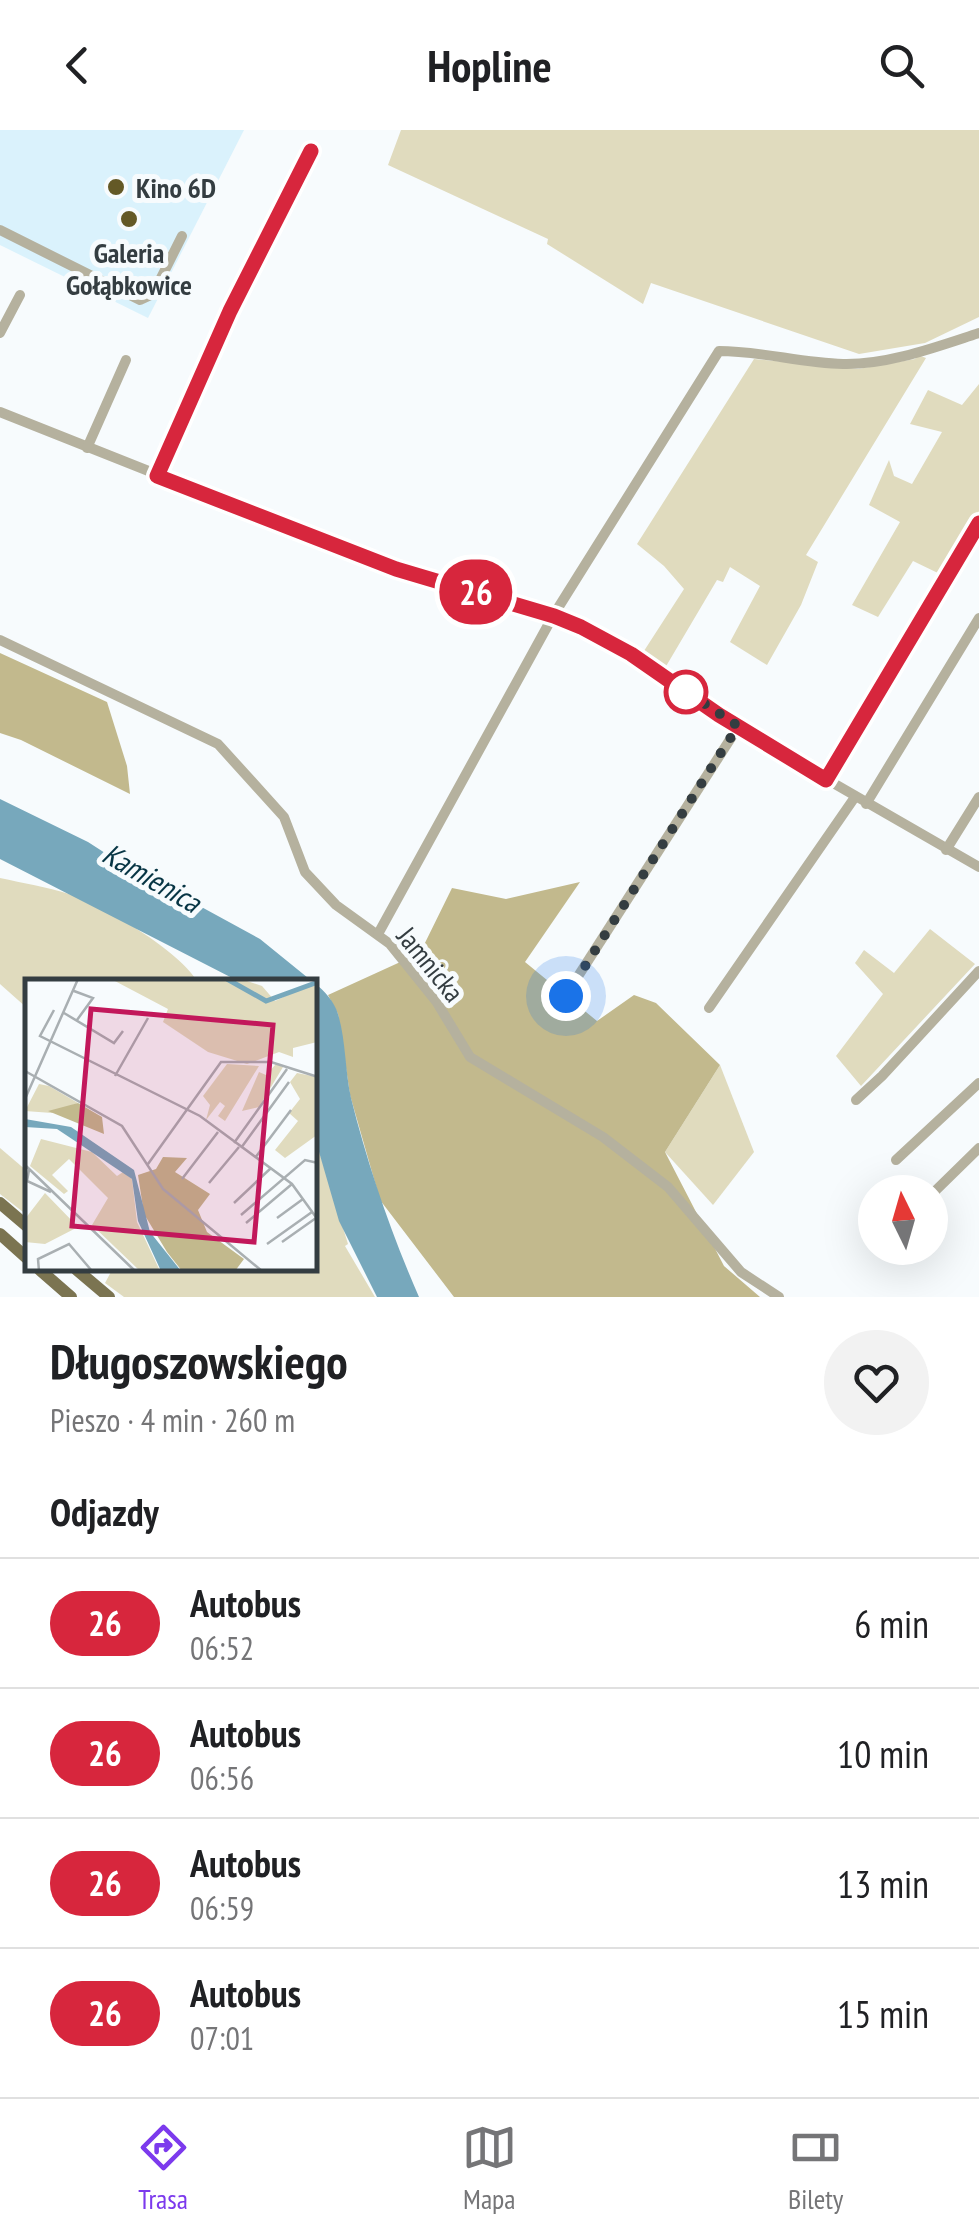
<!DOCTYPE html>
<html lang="pl">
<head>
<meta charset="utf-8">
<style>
	:root { --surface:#fff; --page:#f2f2f2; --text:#202124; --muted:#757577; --line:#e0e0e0; --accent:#7c3aed }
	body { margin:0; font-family:"PT Sans Narrow",sans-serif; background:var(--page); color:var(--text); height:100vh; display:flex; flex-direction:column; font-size:38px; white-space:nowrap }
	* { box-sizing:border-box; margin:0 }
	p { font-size:32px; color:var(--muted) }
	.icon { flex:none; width:55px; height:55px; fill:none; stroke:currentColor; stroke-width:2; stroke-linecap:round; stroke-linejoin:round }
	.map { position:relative; height:1167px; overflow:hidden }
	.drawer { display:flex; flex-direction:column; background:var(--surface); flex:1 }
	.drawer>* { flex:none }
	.badge { padding:0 20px; border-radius:32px; font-size:35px; line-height:65px }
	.needle { width:65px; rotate:355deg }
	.buttons { position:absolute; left:858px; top:1045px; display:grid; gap:20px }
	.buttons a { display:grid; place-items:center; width:90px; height:90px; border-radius:50%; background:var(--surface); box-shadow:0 10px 40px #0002; font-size:50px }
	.you { position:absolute; width:50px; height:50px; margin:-25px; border:8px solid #fff; border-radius:50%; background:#1a73e8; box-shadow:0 0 0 15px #1a73e833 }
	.map>.badge { position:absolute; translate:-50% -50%; box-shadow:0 0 0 5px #fff }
	h2 { padding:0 50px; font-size:38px; line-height:90px }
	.round { display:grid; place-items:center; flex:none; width:105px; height:105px; border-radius:52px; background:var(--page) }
	.head { display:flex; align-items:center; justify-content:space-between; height:170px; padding:0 50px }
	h1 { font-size:48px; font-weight:800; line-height:75px }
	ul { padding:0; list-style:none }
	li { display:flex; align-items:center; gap:30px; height:130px; padding:0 50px; border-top:2px solid var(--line) }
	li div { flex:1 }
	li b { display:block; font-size:38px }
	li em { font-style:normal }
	li .badge { min-width:110px; font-weight:700; text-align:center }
	header { display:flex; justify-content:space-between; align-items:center; height:130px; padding:0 50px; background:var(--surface); font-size:45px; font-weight:800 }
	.tabs { display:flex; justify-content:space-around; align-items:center; height:140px; border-top:2px solid var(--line); background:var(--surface); font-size:28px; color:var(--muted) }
	.tabs a { display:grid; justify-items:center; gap:5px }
	.tabs .current { color:var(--accent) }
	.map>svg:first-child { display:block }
	.built { fill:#daf2fc }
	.green { fill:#e0dbbe }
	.forest { fill:#c2b98d }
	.water { fill:#77a8bc }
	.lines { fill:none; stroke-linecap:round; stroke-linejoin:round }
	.minor { stroke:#b5b19e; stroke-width:10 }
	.major { stroke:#7b7451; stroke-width:12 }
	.line-casing { stroke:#fff; stroke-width:22 }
	.line { stroke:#d7263d; stroke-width:15 }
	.walk { stroke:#343d41; stroke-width:10; stroke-dasharray:0 18 }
	.poi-dot { fill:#645926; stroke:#f7fbfd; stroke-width:4 }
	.stop-dot { fill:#fff; stroke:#d7263d; stroke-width:5 }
	.labels { text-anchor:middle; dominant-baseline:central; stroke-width:10; stroke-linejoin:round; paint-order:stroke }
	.poi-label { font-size:28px; font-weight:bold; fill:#343d41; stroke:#f7fbfd; text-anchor:start }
	.street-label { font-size:28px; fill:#343d41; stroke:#f7fbfd }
	.water-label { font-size:30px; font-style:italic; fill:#073544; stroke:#f7fbfd }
	.inset-river { fill:none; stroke:#77a8bc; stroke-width:5 }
	.inset-road { fill:none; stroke:#a9afb2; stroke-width:2.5 }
	.view { fill:#c2185b; fill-opacity:0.15; stroke:#c2185b; stroke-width:5 }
	.inset-edge { fill:none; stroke:#343d41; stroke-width:5 }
</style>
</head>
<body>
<header><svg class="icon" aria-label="back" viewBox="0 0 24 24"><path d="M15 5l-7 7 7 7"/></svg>Hopline<svg class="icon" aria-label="search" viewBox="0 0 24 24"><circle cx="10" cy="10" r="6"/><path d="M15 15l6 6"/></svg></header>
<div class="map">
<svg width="979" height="1167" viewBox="0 0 979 1167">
	<rect width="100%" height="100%" fill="#f7fbfd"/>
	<polygon class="built" points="0,0 244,0 148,188 0,115"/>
	<g class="green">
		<polygon points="401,0 979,0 979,187 925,213 859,224 651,153 643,174 547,114 548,109 388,35"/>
		<polygon points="918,225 926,228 806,425 818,432 801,475 767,535 730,512 760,456 730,437 723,452 717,450 665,538 642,524 684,459 664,436 637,414 754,229 858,239 915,229"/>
		<polygon points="979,254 979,381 942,445 913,431 878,487 852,475 900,392 869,375 889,330 894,346 912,354 942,302 910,294 928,260 962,275"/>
		<path d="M 0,748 C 23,753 47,757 69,764 C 106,777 178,820 198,852 L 28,852 L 27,878 L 0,854 Z"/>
		<polygon points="930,799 975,834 861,956 836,926 883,864 855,833 864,820 894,843"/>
		<polygon points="720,935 754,1022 713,1075 665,1022"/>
		<polygon points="315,1008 348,1114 345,1116 375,1167 124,1167 105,1153 112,1140 315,1140"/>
		<polygon points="0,1018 27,1041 27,1085 0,1064"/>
	</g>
	<g class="forest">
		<polygon points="0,523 107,572 127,636 130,664 21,610 0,603"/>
		<polygon points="580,752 525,832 597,891 634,865 656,873 720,935 665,1022 724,1136 760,1167 454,1167 380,1070 350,965 338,884 328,865 420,823 452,758 506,769"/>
	</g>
	<g class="water">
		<polygon points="0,669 88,712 119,732 260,809 313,852 240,852 0,729"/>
		<path d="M 315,853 C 325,862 334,871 338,884 C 346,911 345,941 351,968 C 368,1036 391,1103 419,1167 L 377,1167 L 339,1091 L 315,1008 Z"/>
	</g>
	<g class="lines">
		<g class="minor">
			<polyline points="0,100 140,170 153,164 182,106"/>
			<polyline points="0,203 20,165"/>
			<polyline points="0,282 395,439 553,486 581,497 631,524 781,623 979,737"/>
			<polyline points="87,318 126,230"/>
			<polyline points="157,346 230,181 311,21"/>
			<polyline points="0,510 218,614 284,687 305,742 336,775 390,814 436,871 470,927 603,1007 668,1057 741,1142 779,1167"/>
			<polyline points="826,650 979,393"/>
			<polyline points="866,674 979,488"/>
			<polyline points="946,720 979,667"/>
			<path d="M 378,804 L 553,486 L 719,221 C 761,221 801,233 843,234 C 888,235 936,217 979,203"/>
			<polyline points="566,865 738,597"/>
			<polyline points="709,878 855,667"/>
			<polyline points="856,970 882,946 979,841"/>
			<polyline points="896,1030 979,953"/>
			<polyline points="930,1066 979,1018"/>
		</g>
		<g class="major">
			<polyline points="0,1073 28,1097"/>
			<polyline points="0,1104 28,1129"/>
			<polyline points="40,1140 71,1167"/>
			<polyline points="77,1140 109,1167"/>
		</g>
	</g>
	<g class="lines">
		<defs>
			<polyline id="line" points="311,21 230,181 157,346 396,439 554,486 581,497 631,524 719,585 826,650 979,393"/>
		</defs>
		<use href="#line" class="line-casing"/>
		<use href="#line" class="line"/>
		<polyline class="walk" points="566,866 738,596 678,556 686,562"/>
	</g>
	<g class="poi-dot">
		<circle cx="116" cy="57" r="10"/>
		<circle cx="129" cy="89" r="10"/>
	</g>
	<circle class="stop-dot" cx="686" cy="562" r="20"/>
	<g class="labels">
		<g class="poi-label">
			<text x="136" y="57">Kino 6D</text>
			<text x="129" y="122" text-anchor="middle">Galeria<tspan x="129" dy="32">Gołąbkowice</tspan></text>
		</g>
		<g class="street-label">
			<text transform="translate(431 834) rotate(51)">Jamnicka</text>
		</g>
		<g class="water-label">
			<text transform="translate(152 747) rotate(30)">Kamienica</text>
		</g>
	</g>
	<g transform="translate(25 849)">
		<rect width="292" height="292" fill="#f7fbfd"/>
		<path d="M 216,0 L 237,7 L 250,22 L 292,2 L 292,63 L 268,69 L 268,78 L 254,73 L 222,85 L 183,73 L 138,43 L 143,30 L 88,1 ZM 202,85 L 234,87 L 200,142 L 193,137 L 200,127 L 195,123 L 181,141 L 185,126 L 178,117 ZM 251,85 L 258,88 L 234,128 L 217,132 L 234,93 L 241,96 ZM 272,94 L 292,98 L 292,156 L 260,179 L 250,171 L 273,142 L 264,134 L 275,120 L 265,103 ZM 14,105 L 24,107 L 53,124 L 27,134 L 0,132 ZM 16,160 L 67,173 L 92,197 L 98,193 L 107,200 L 112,243 L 135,292 L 115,292 L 67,246 L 83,219 L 44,180 L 27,196 L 43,212 L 39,215 L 5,187 ZM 20,214 L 53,248 L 20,265 L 0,263 L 0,240 Z" fill="#e0dbbe"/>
		<path d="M 53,124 L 77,138 L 79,155 L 23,132 ZM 138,178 L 162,179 L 150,193 L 185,215 L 173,231 L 182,253 L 219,280 L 210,292 L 157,292 L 142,273 L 119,235 L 113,196 L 131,190 Z" fill="#c2b98d"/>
		<path d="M 0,140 L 46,148 L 109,191 L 125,253 L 156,292 L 136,292 L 113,242 L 107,200 L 32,150 L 0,148 Z" fill="#77a8bc"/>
		<path class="inset-river" d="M 202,0 L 241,22 L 293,3"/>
		<path class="inset-road" d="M 49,12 L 68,19 L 52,41M 29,31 L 15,57 L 175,137 L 267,205 L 293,241M 39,34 L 89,64 L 98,52M 0,92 L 97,147 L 138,210 L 237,292M 90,97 L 123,39M 0,120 L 53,0M 209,164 L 262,90M 216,169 L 264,103M 230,179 L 266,131M 123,185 L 196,83 L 246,83 L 293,98M 0,186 L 110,292M 4,191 L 2,202 L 26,213M 157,200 L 193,153M 184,204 L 214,168M 209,224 L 246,189M 216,236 L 280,181 L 293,184M 252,239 L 278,220M 221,244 L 267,205M 257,263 L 291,239M 242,265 L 287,233M 14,292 L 13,280 L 44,265 L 67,292"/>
		<path class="view" d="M 66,30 L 248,46 L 229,263 L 47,247 Z"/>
		<rect width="292" height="292" class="inset-edge"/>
	</g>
</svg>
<div class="buttons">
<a><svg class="needle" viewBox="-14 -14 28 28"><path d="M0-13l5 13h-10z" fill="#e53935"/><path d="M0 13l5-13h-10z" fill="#757577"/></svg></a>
</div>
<div class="you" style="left:566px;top:866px"></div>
<b class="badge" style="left:476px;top:462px;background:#d7263d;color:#fff">26</b>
</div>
<section class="drawer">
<div class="head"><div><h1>Długoszowskiego</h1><p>Pieszo · 4 min · 260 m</p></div><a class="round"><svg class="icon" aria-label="heart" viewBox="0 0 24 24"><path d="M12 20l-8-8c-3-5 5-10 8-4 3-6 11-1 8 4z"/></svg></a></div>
<h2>Odjazdy</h2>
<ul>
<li><span class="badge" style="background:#d7263d;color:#fff">26</span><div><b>Autobus</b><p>06:52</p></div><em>6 min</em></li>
<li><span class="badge" style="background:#d7263d;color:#fff">26</span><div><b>Autobus</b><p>06:56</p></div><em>10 min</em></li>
<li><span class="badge" style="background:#d7263d;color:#fff">26</span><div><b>Autobus</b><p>06:59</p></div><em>13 min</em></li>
<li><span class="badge" style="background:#d7263d;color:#fff">26</span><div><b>Autobus</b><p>07:01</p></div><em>15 min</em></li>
</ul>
</section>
<nav class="tabs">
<a class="current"><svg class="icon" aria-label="directions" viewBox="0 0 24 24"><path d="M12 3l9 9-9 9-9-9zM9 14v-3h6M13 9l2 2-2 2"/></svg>Trasa</a>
<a><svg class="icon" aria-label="map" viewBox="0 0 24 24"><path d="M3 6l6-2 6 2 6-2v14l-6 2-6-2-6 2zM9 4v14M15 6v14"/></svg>Mapa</a>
<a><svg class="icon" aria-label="tickets" viewBox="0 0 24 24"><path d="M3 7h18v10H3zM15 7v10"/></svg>Bilety</a>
</nav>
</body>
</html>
